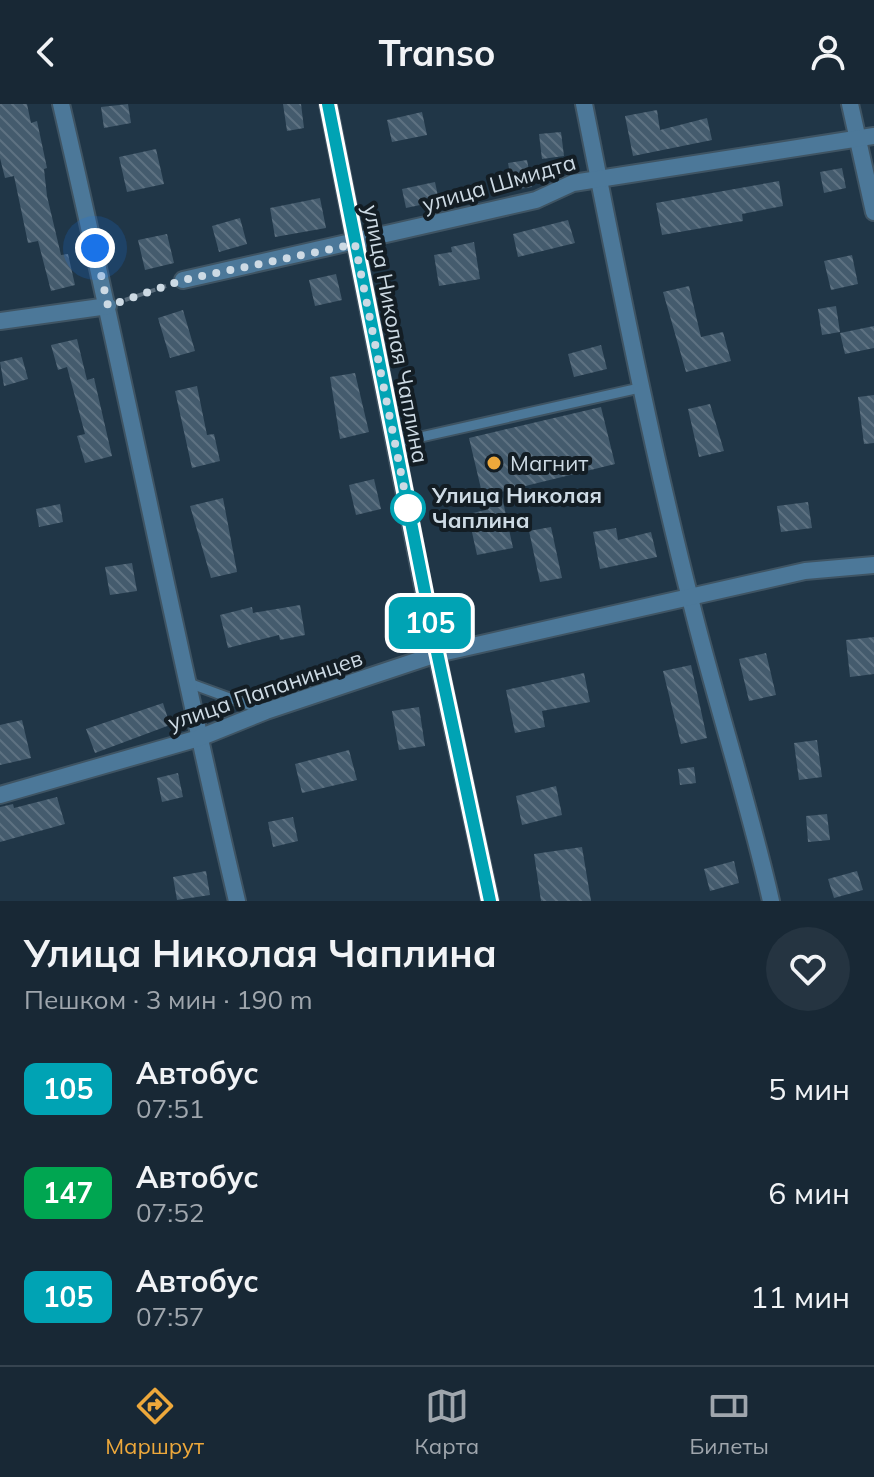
<!DOCTYPE html>
<html lang="ru">
<head>
<meta charset="utf-8">
<style>
	:root { --surface:#182835; --page:#253441; --text:#f1f3f6; --muted:#9fa6ad; --line:#364450; --accent:#eda83b }
	body { margin:0; font-family:Mulish,sans-serif; background:var(--page); color:var(--text); height:100vh; display:flex; flex-direction:column; font-size:30px; white-space:nowrap }
	* { box-sizing:border-box; margin:0 }
	p { font-size:26px; color:var(--muted) }
	.icon { flex:none; width:44px; height:44px; fill:none; stroke:currentColor; stroke-width:2; stroke-linecap:round; stroke-linejoin:round }
	.map { position:relative; height:797px; overflow:hidden }
	.drawer { display:flex; flex-direction:column; background:var(--surface); flex:1 }
	.drawer>* { flex:none }
	.badge { padding:0 16px; border-radius:12px; font-size:28px; line-height:52px }
	.you { position:absolute; width:40px; height:40px; margin:-20px; border:6px solid #fff; border-radius:50%; background:#1a73e8; box-shadow:0 0 0 12px #1a73e833 }
	.map>.badge { position:absolute; translate:-50% -50%; box-shadow:0 0 0 4px #fff }
	.round { display:grid; place-items:center; flex:none; width:84px; height:84px; border-radius:42px; background:var(--page) }
	.head { display:flex; align-items:center; justify-content:space-between; height:136px; padding:0 24px }
	h1 { font-size:38px; font-weight:700; line-height:60px }
	ul { padding:0; list-style:none }
	li { display:flex; align-items:center; gap:24px; height:104px; padding:0 24px }
	li div { flex:1 }
	li b { display:block; font-size:30px }
	li em { font-style:normal }
	li .badge { min-width:88px; font-weight:700; text-align:center }
	header { display:flex; justify-content:space-between; align-items:center; height:104px; padding:0 24px; background:var(--surface); font-size:36px; font-weight:700 }
	.tab-bar { display:flex; justify-content:space-around; align-items:center; height:112px; border-top:2px solid var(--line); background:var(--surface); font-size:22px; color:var(--muted) }
	.tab-bar a { display:grid; justify-items:center; gap:4px }
	.tab-bar .current { color:var(--accent) }
	.map>svg:first-child { display:block }
	.building { fill:url(#building-back-hatch) }
	.lines { fill:none; stroke-linecap:round; stroke-linejoin:round }
	.lane-casing { stroke:#3f5463; stroke-width:13 }
	.street-casing { stroke:#3f5463; stroke-width:20 }
	.secondary-casing { stroke:#3f5463; stroke-width:20 }
	.path { stroke:#586b7a; stroke-width:4; stroke-dasharray:8 4; stroke-linecap:butt }
	.lane { stroke:#4c7899; stroke-width:9 }
	.street { stroke:#4c7899; stroke-width:16 }
	.secondary { stroke:#559ed2; stroke-width:16 }
	.line-casing { stroke:#fff; stroke-width:18 }
	.line { stroke:#00a3b4; stroke-width:12 }
	.walk { stroke:#cddae4; stroke-width:8; stroke-dasharray:0 14.4 }
	.poi-dot { fill:#eda83b; stroke:#131d24; stroke-width:3 }
	.stop-dot { fill:#fff; stroke:#00a3b4; stroke-width:4 }
	.labels { text-anchor:middle; dominant-baseline:central; stroke-width:8; stroke-linejoin:round; paint-order:stroke }
	.street-label { font-size:22px; fill:#cddae4; stroke:#131d24 }
	.poi-label { font-size:22px; fill:#cddae4; stroke:#131d24; text-anchor:start }
	.stop-label { font-size:22px; font-weight:bold; fill:#cddae4; stroke:#131d24; text-anchor:start }
</style>
</head>
<body>
<header><svg class="icon" aria-label="back" viewBox="0 0 24 24"><path d="M15 5l-7 7 7 7"/></svg>Transo<svg class="icon" aria-label="person" viewBox="0 0 24 24"><circle cx="12" cy="8" r="4"/><path d="M4 21q1-7 8-7t8 7"/></svg></header>
<div class="map">
<svg width="874" height="797" viewBox="0 0 874 797">
	<defs>
		<pattern id="building-back-hatch" width="6" height="6" patternUnits="userSpaceOnUse" patternTransform="scale(2)"><rect width="6" height="6" fill="#445b6d"/><path d="M-1 5l2 2M0 0l6 6M5-1l2 2" fill="none" stroke="#5e7282"/></pattern>
	</defs>
	<rect width="100%" height="100%" fill="#203647"/>
	<g class="building">
		<polygon points="0,0 27,0 31,19 37,17 47,64 44,65 47,92 61,151 68,150 75,181 51,187 38,137 28,139 14,72 5,74 0,54"/>
		<polygon points="128,0 131,19 104,24 101,3"/>
		<polygon points="283,0 301,0 304,24 287,27"/>
		<polygon points="657,6 660,26 707,14 712,36 633,52 625,12"/>
		<polygon points="422,8 427,31 392,38 387,16"/>
		<polygon points="561,28 564,52 542,55 539,30"/>
		<polygon points="156,45 164,80 127,88 119,53"/>
		<polygon points="527,56 532,83 513,86 508,59"/>
		<polygon points="842,64 846,84 824,89 820,68"/>
		<polygon points="779,77 783,102 742,110 743,117 662,131 656,99"/>
		<polygon points="435,78 439,97 406,104 402,85"/>
		<polygon points="320,94 326,124 275,133 270,104"/>
		<polygon points="240,114 247,140 219,148 212,122"/>
		<polygon points="568,116 575,139 518,153 513,130"/>
		<polygon points="167,130 174,159 145,166 138,136"/>
		<polygon points="474,138 480,175 439,182 434,151 452,148 451,143"/>
		<polygon points="852,151 858,180 831,186 824,157"/>
		<polygon points="336,170 342,196 315,202 309,176"/>
		<polygon points="689,182 701,233 723,228 731,257 686,268 663,188"/>
		<polygon points="836,202 840,228 822,231 818,205"/>
		<polygon points="183,206 195,247 170,254 158,214"/>
		<polygon points="874,222 874,244 845,250 840,229"/>
		<polygon points="77,235 87,276 94,274 112,352 85,359 77,332 85,330 67,263 58,266 51,241"/>
		<polygon points="601,241 607,265 574,273 568,250"/>
		<polygon points="22,253 28,275 4,282 0,258"/>
		<polygon points="355,269 369,328 340,335 330,273"/>
		<polygon points="197,282 207,331 214,330 220,357 192,364 175,287"/>
		<polygon points="874,291 874,339 864,340 858,293"/>
		<polygon points="710,300 724,347 699,353 688,305"/>
		<polygon points="601,303 615,360 501,388 513,444 477,451 468,410 486,406 469,334"/>
		<polygon points="374,375 381,405 356,411 349,381"/>
		<polygon points="223,394 237,468 211,474 190,402"/>
		<polygon points="808,398 812,424 781,428 777,402"/>
		<polygon points="60,400 63,418 39,423 36,405"/>
		<polygon points="551,423 562,474 540,478 529,427"/>
		<polygon points="616,424 618,436 651,428 657,453 600,465 593,428"/>
		<polygon points="132,459 137,487 110,491 105,463"/>
		<polygon points="300,501 305,531 280,536 279,531 228,544 220,511 252,503 253,509"/>
		<polygon points="874,533 874,570 850,573 846,536"/>
		<polygon points="766,549 776,591 749,597 739,555"/>
		<polygon points="691,561 707,634 681,640 663,567"/>
		<polygon points="584,569 590,598 542,607 545,623 515,629 506,586"/>
		<polygon points="163,599 170,621 95,649 86,625"/>
		<polygon points="419,603 425,642 399,646 392,607"/>
		<polygon points="22,616 31,654 0,661 0,621"/>
		<polygon points="817,636 822,673 799,676 794,639"/>
		<polygon points="349,646 357,676 302,689 295,660"/>
		<polygon points="694,663 696,679 680,681 678,665"/>
		<polygon points="178,669 183,693 162,698 157,674"/>
		<polygon points="556,682 562,711 522,721 516,692"/>
		<polygon points="57,693 65,720 0,738 0,703 13,700 14,704"/>
		<polygon points="827,710 830,736 808,738 806,712"/>
		<polygon points="293,713 298,737 273,743 268,718"/>
		<polygon points="582,743 591,797 541,797 534,750"/>
		<polygon points="734,757 739,779 710,787 704,765"/>
		<polygon points="206,767 210,791 177,796 173,773"/>
		<polygon points="857,767 863,786 834,794 828,775"/>
	</g>
	<g class="lines">
		<defs>
			<g id="lane">
				<polyline points="394,339 644,283"/>
				<polyline points="186,578 265,607"/>
			</g>
			<g id="street">
				<path d="M 61,0 C 123,265 174,532 237,797"/>
				<path d="M 584,0 C 617,166 649,334 691,498 C 716,599 748,696 771,797"/>
				<polyline points="850,0 874,108"/>
				<polyline points="183,176 536,96 573,79 874,32"/>
				<polyline points="0,217 108,202"/>
				<polyline points="0,691 199,634 266,607 437,550 805,467 874,461"/>
			</g>
			<polyline id="secondary" points="328,0 430,518 490,797"/>
		</defs>
		<use href="#lane" class="lane-casing"/>
		<use href="#street" class="street-casing"/>
		<use href="#secondary" class="secondary-casing"/>
		<polyline class="path" points="125,196 166,182"/>
		<use href="#lane" class="lane"/>
		<use href="#street" class="street"/>
		<use href="#secondary" class="secondary"/>
	</g>
	<g class="lines">
		<defs>
			<polyline id="line" points="328,0 434,534 490,797"/>
		</defs>
		<use href="#line" class="line-casing"/>
		<use href="#line" class="line"/>
		<polyline class="walk" points="95,144 108,202 183,176 355,140 408,404"/>
	</g>
	<circle class="poi-dot" cx="494" cy="359" r="8"/>
	<circle class="stop-dot" cx="408" cy="404" r="16"/>
	<g class="labels">
		<g class="street-label">
			<text transform="translate(499 79) rotate(-16)">улица Шмидта</text>
			<text transform="translate(396 230) rotate(79)">улица Николая Чаплина</text>
			<text transform="translate(265 586) rotate(-19)">улица Папанинцев</text>
		</g>
		<g class="poi-label">
			<text x="510" y="359">Магнит</text>
		</g>
		<g class="stop-label">
			<text x="432" y="391">Улица Николая<tspan x="432" dy="25">Чаплина</tspan></text>
		</g>
	</g>
</svg>
<div class="you" style="left:95px;top:144px"></div>
<b class="badge" style="left:430px;top:519px;background:#00a3b4;color:#fff">105</b>
</div>
<section class="drawer">
<div class="head"><div><h1>Улица Николая Чаплина</h1><p>Пешком · 3 мин · 190 m</p></div><a class="round"><svg class="icon" aria-label="heart" viewBox="0 0 24 24"><path d="M12 20l-8-8c-3-5 5-10 8-4 3-6 11-1 8 4z"/></svg></a></div>
<ul>
<li><span class="badge" style="background:#00a3b4;color:#fff">105</span><div><b>Автобус</b><p>07:51</p></div><em>5 мин</em></li>
<li><span class="badge" style="background:#00a651;color:#fff">147</span><div><b>Автобус</b><p>07:52</p></div><em>6 мин</em></li>
<li><span class="badge" style="background:#00a3b4;color:#fff">105</span><div><b>Автобус</b><p>07:57</p></div><em>11 мин</em></li>
</ul>
</section>
<nav class="tab-bar">
<a class="current"><svg class="icon" aria-label="directions" viewBox="0 0 24 24"><path d="M12 3l9 9-9 9-9-9zM9 14v-3h6M13 9l2 2-2 2"/></svg>Маршрут</a>
<a><svg class="icon" aria-label="map" viewBox="0 0 24 24"><path d="M3 6l6-2 6 2 6-2v14l-6 2-6-2-6 2zM9 4v14M15 6v14"/></svg>Карта</a>
<a><svg class="icon" aria-label="tickets" viewBox="0 0 24 24"><path d="M3 7h18v10H3zM15 7v10"/></svg>Билеты</a>
</nav>
</body>
</html>
